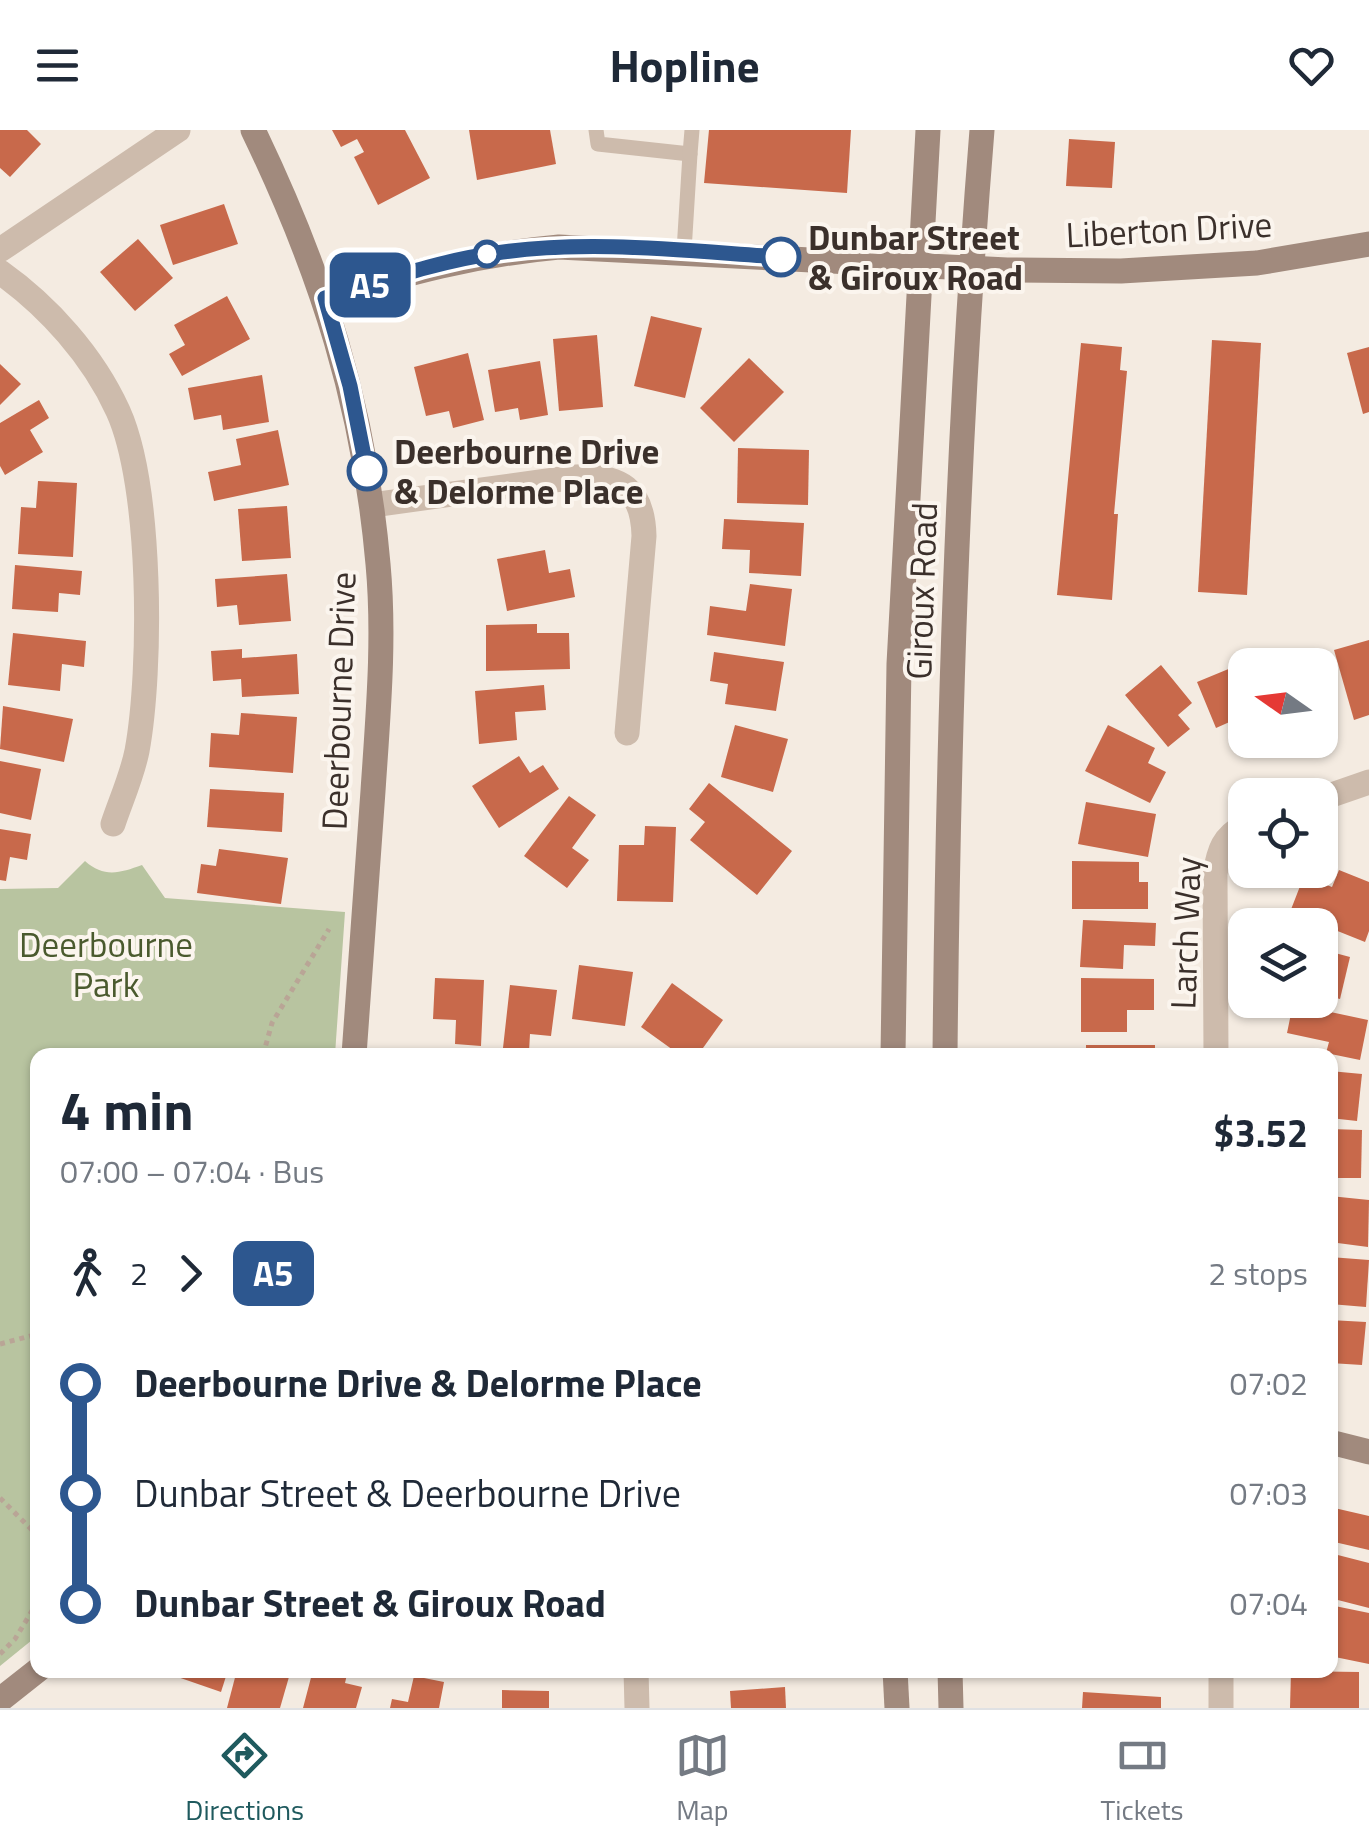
<!DOCTYPE html>
<html lang="en">
<head>
<meta charset="utf-8">
<style>
	:root { --surface:#fff; --page:#f2f2f3; --text:#1f2937; --muted:#747a83; --line:#e0e1e3; --accent:#1f5a5e }
	body { margin:0; font-family:"Titillium Web",sans-serif; background:var(--page); color:var(--text); height:100vh; display:flex; flex-direction:column; font-size:38px; white-space:nowrap }
	* { box-sizing:border-box; margin:0 }
	p { font-size:32px; color:var(--muted) }
	.icon { flex:none; width:55px; height:55px; fill:none; stroke:currentColor; stroke-width:2; stroke-linecap:round; stroke-linejoin:round }
	.map { position:relative; flex:1; overflow:hidden }
	.side { position:absolute; left:30px; top:918px; width:1308px; height:630px; display:flex; flex-direction:column; background:var(--surface); border-radius:20px; box-shadow:0 2px 8px #0004 }
	.side>* { flex:none }
	.badge { padding:0 20px; border-radius:15px; font-size:35px; line-height:65px }
	.needle { width:65px; rotate:284deg }
	.controls { position:absolute; left:1228px; top:518px; display:grid; gap:20px }
	.controls a { display:grid; place-items:center; width:110px; height:110px; border-radius:20px; background:var(--surface); box-shadow:0 2px 8px #0004; font-size:50px }
	.map>.badge { position:absolute; translate:-50% -50%; box-shadow:0 0 0 5px #fff }
	.legs { display:flex; align-items:center; gap:15px; height:110px; padding:0 30px; font-size:32px }
	.legs p { margin-inline-start:auto }
	.head { display:flex; align-items:center; justify-content:space-between; height:170px; padding:0 30px }
	h1 { font-size:55px; font-weight:700; line-height:75px }
	ul { padding:0 30px; list-style:none }
	li { display:flex; align-items:center; gap:35px; height:110px; font-size:38px }
	li i { display:grid; place-items:center; width:15px; height:100%; margin:0 12px; background:currentColor }
	li i::after { content:''; width:25px; height:25px; margin:-12px; border:8px solid; border-radius:50%; background:var(--surface) }
	li p { margin-inline-start:auto }
	li:first-child i { background:linear-gradient(#0000 50%,currentColor 0) }
	li:last-child i { background:linear-gradient(currentColor 50%,#0000 0) }
	header { display:flex; justify-content:space-between; align-items:center; height:130px; padding:0 30px; background:var(--surface); font-size:45px; font-weight:700 }
	.tabs { display:flex; justify-content:space-around; align-items:center; height:140px; border-top:2px solid var(--line); background:var(--surface); font-size:28px; color:var(--muted) }
	.tabs a { display:grid; justify-items:center; gap:5px }
	.tabs .current { color:var(--accent) }
	.map>svg:first-child { display:block }
	.green { fill:#b8c4a0 }
	.building { fill:#c8694b }
	.lines { fill:none; stroke-linecap:round; stroke-linejoin:round }
	.path { stroke:#b9a596; stroke-width:5; stroke-dasharray:5 5; stroke-linecap:butt }
	.lane { stroke:#cdbbac; stroke-width:15 }
	.street { stroke:#cdbbac; stroke-width:25 }
	.secondary { stroke:#a18a7d; stroke-width:25 }
	.line-1-casing { stroke:#fff; stroke-width:22 }
	.line-1 { stroke:#2d578f; stroke-width:15 }
	.stop-1-dot { fill:#fff; stroke:#2d578f; stroke-width:5 }
	.labels { text-anchor:middle; dominant-baseline:central; stroke-width:8; stroke-linejoin:round; paint-order:stroke }
	.street-label { font-size:35px; fill:#3b302b; stroke:#fbf5ee }
	.stop-label { font-size:35px; font-weight:bold; fill:#3b302b; stroke:#fbf5ee; text-anchor:start }
	.park-label { font-size:35px; fill:#4a5a2e; stroke:#fbf5ee }
</style>
</head>
<body>
<header><svg class="icon" aria-label="menu" viewBox="0 0 24 24"><path d="M4 6h16M4 12h16M4 18h16"/></svg>Hopline<svg class="icon" aria-label="heart" viewBox="0 0 24 24"><path d="M12 20l-8-8c-3-5 5-10 8-4 3-6 11-1 8 4z"/></svg></header>
<div class="map">
<svg width="1369" height="1578" viewBox="0 0 1369 1578">
	<rect width="100%" height="100%" fill="#f4ebe1"/>
	<path class="green" d="M 85,731 C 104,748 120,743 142,735 L 165,768 L 345,782 L 336,910 L 335,925 L 38,925 L 37,1506 L 0,1536 L 0,759 L 58,758 Z"/>
	<g class="building">
		<polygon points="0,0 27,0 41,14 10,47 0,38"/>
		<polygon points="332,0 405,0 430,48 378,75 354,27 364,22 357,9 341,17"/>
		<polygon points="469,0 550,0 556,34 477,50"/>
		<polygon points="709,0 851,0 847,63 704,53"/>
		<polygon points="1069,9 1115,12 1112,58 1066,56"/>
		<polygon points="224,74 238,114 173,135 160,95"/>
		<polygon points="138,109 173,148 135,181 100,142"/>
		<polygon points="227,166 250,209 182,246 169,224 185,215 174,195"/>
		<polygon points="651,186 702,198 685,268 634,256"/>
		<polygon points="597,205 603,277 559,281 553,209"/>
		<polygon points="1212,210 1261,213 1247,465 1198,462"/>
		<polygon points="1081,213 1122,217 1120,240 1127,241 1114,384 1118,384 1112,470 1057,465"/>
		<polygon points="1369,217 1369,282 1363,284 1347,223"/>
		<polygon points="468,223 484,290 453,298 449,281 426,286 414,237"/>
		<polygon points="749,228 784,262 734,312 700,278"/>
		<polygon points="540,231 548,285 520,290 518,278 495,282 488,240"/>
		<polygon points="0,234 21,254 0,275"/>
		<polygon points="262,245 269,292 223,300 221,285 194,290 188,258"/>
		<polygon points="39,270 49,288 30,300 43,322 5,345 0,336 0,293"/>
		<polygon points="278,300 289,355 214,371 208,342 241,335 236,309"/>
		<polygon points="738,318 809,320 808,375 737,373"/>
		<polygon points="38,351 77,353 73,427 18,424 21,377 36,378"/>
		<polygon points="287,376 291,428 242,431 238,379"/>
		<polygon points="724,389 804,393 801,446 749,443 750,420 722,419"/>
		<polygon points="545,420 549,443 570,439 575,467 507,481 497,429"/>
		<polygon points="15,435 82,441 80,465 59,463 58,482 12,479"/>
		<polygon points="287,444 291,491 239,495 237,475 217,477 215,449"/>
		<polygon points="750,454 792,459 785,516 707,505 710,476 746,481"/>
		<polygon points="537,494 537,503 569,503 570,539 486,541 486,495"/>
		<polygon points="13,503 86,511 84,537 62,534 60,561 8,555"/>
		<polygon points="1369,510 1369,585 1354,590 1334,520"/>
		<polygon points="242,519 242,528 297,524 299,564 242,567 241,549 213,551 211,521"/>
		<polygon points="714,522 784,532 776,581 725,574 728,554 710,551"/>
		<polygon points="1320,528 1331,571 1320,573"/>
		<polygon points="1243,533 1245,537 1245,616 1234,590 1216,598 1197,552"/>
		<polygon points="1161,535 1192,573 1178,585 1190,599 1168,617 1125,565"/>
		<polygon points="544,555 546,580 515,582 517,610 479,614 475,561"/>
		<polygon points="3,576 73,589 64,632 0,619"/>
		<polygon points="241,583 297,587 293,643 209,637 211,603 239,605"/>
		<polygon points="735,595 788,609 773,662 721,647"/>
		<polygon points="1108,595 1155,618 1148,633 1166,642 1150,673 1085,641"/>
		<polygon points="519,626 530,643 543,635 559,659 499,698 472,656"/>
		<polygon points="0,631 41,639 31,690 0,683"/>
		<polygon points="709,653 792,721 757,765 690,710 705,692 689,679"/>
		<polygon points="210,659 284,663 282,702 207,697"/>
		<polygon points="569,666 596,685 572,718 589,730 567,758 524,726"/>
		<polygon points="1086,672 1156,684 1148,727 1078,714"/>
		<polygon points="645,696 676,697 673,772 617,771 619,715 644,715"/>
		<polygon points="0,699 31,704 27,730 10,727 6,751 0,750"/>
		<polygon points="219,719 288,728 281,774 197,763 201,734 216,736"/>
		<polygon points="1072,731 1139,732 1139,752 1148,752 1148,779 1072,779"/>
		<polygon points="1339,740 1369,752 1369,801 1365,812 1290,782 1304,746 1332,757"/>
		<polygon points="1083,790 1156,793 1155,816 1124,815 1123,839 1080,837"/>
		<polygon points="1320,819 1350,827 1340,869 1320,864"/>
		<polygon points="579,835 633,842 625,896 572,889"/>
		<polygon points="435,848 484,850 481,916 455,914 456,890 433,889"/>
		<polygon points="1081,848 1154,849 1154,880 1127,880 1127,902 1081,902"/>
		<polygon points="672,853 723,890 698,925 680,925 641,897"/>
		<polygon points="510,855 557,860 551,906 530,904 529,922 503,918"/>
		<polygon points="1293,874 1368,890 1360,930 1326,923 1329,912 1287,903"/>
		<rect x="1086" y="915" width="69" height="10"/>
		<polygon points="1330,941 1362,944 1357,991 1330,988"/>
		<polygon points="1330,999 1362,1000 1361,1048 1330,1048"/>
		<polygon points="1330,1066 1369,1070 1368,1117 1330,1112"/>
		<polygon points="1330,1127 1369,1130 1366,1177 1330,1174"/>
		<polygon points="1330,1190 1366,1192 1362,1235 1330,1233"/>
		<polygon points="1330,1377 1369,1386 1369,1420 1330,1411"/>
		<polygon points="1330,1423 1369,1433 1369,1478 1330,1468"/>
		<polygon points="1330,1475 1369,1483 1369,1534 1330,1526"/>
		<polygon points="171,1540 228,1540 221,1562 169,1544"/>
		<polygon points="237,1540 291,1540 280,1578 227,1578"/>
		<polygon points="313,1540 348,1540 345,1553 362,1557 356,1578 303,1578"/>
		<polygon points="1291,1541 1359,1542 1359,1578 1290,1578"/>
		<polygon points="414,1546 444,1552 439,1578 390,1578 392,1569 408,1572"/>
		<polygon points="785,1557 786,1578 731,1578 730,1561"/>
		<polygon points="502,1560 549,1561 549,1578 502,1578"/>
		<polygon points="1083,1562 1161,1567 1161,1578 1082,1578"/>
	</g>
	<g class="lines">
		<g class="path">
			<polyline points="263,925 272,893 329,799"/>
			<polyline points="0,1214 38,1204"/>
			<polyline points="0,1368 38,1406"/>
			<polyline points="0,1524 15,1509 38,1471"/>
		</g>
		<g class="lane">
			<polyline points="596,0 598,14 690,24 684,121"/>
			<polyline points="690,24 692,0"/>
		</g>
		<g class="street">
			<polyline points="0,120 178,0"/>
			<path d="M 0,142 C 48,176 93,226 118,281 C 152,356 152,539 137,621 C 132,646 121,670 113,694"/>
			<path d="M 372,375 L 576,347 C 620,345 643,359 644,406 L 627,603"/>
			<polyline points="1320,669 1369,652"/>
			<path d="M 1216,925 L 1215,744 C 1219,720 1223,707 1245,695"/>
			<polyline points="636,1540 637,1578"/>
			<polyline points="1221,1540 1221,1578"/>
		</g>
		<g class="secondary">
			<path d="M 253,0 C 322,143 364,275 378,434 C 385,509 378,585 373,661 C 367,749 360,837 354,925"/>
			<path d="M 325,168 C 408,143 473,125 559,117 L 1007,140 L 1121,141 L 1257,133 L 1369,114"/>
			<polyline points="893,925 899,534 928,0"/>
			<path d="M 945,925 C 948,616 957,308 982,0"/>
			<polyline points="1330,1312 1369,1322"/>
			<polyline points="895,1540 897,1578"/>
			<polyline points="950,1540 951,1578"/>
			<polyline points="0,1570 38,1540"/>
		</g>
	</g>
	<g class="lines">
		<defs>
			<path id="line-1" d="M 367,341 L 350,256 L 325,168 C 382,151 438,131 496,123 C 589,109 688,121 781,127"/>
		</defs>
		<use href="#line-1" class="line-1-casing"/>
		<use href="#line-1" class="line-1"/>
	</g>
	<g class="stop-1-dot">
		<circle cx="487" cy="124" r="12"/>
		<circle cx="781" cy="127" r="18"/>
		<circle cx="367" cy="341" r="18"/>
	</g>
	<g class="labels">
		<g class="street-label">
			<text transform="translate(1169 99) rotate(-3)">Liberton Drive</text>
			<text transform="translate(921 461) rotate(-88)">Giroux Road</text>
			<text transform="translate(338 571) rotate(-88)">Deerbourne Drive</text>
			<text transform="translate(1185 803) rotate(-88)">Larch Way</text>
		</g>
		<g class="stop-label">
			<text x="808" y="107">Dunbar Street<tspan x="808" dy="40">&amp; Giroux Road</tspan></text>
			<text x="394" y="321">Deerbourne Drive<tspan x="394" dy="40">&amp; Delorme Place</tspan></text>
		</g>
		<g class="park-label">
			<text x="106" y="814">Deerbourne<tspan x="106" dy="40">Park</tspan></text>
		</g>
	</g>
</svg>
<div class="controls">
<a><svg class="needle" viewBox="-14 -14 28 28"><path d="M0-13l5 13h-10z" fill="#e53935"/><path d="M0 13l5-13h-10z" fill="#747a83"/></svg></a>
<a><svg class="icon" aria-label="locate" viewBox="0 0 24 24"><circle cx="12" cy="12" r="6"/><path d="M12 2v4M12 18v4M2 12h4M18 12h4"/></svg></a>
<a><svg class="icon" aria-label="layers" viewBox="0 0 24 24"><path d="M12 4l9 5-9 5-9-5zM3 14l9 5 9-5"/></svg></a>
</div>
<b class="badge" style="left:370px;top:155px;background:#2d578f;color:#fff">A5</b>
<section class="side">
<div class="head"><div><h1>4 min</h1><p>07:00 – 07:04 · Bus</p></div><b>$3.52</b></div>
<div class="legs"><svg class="icon" aria-label="walk" viewBox="0 0 24 24"><circle cx="13" cy="4" r="2"/><path d="M13 8l-2 6 4 7M11 14l-3 7M7 12l3-4h3l4 4"/></svg>2<svg class="icon" aria-label="forward" viewBox="0 0 24 24"><path d="M9 5l7 7-7 7"/></svg><b class="badge" style="background:#2d578f;color:#fff">A5</b><p>2 stops</p></div>
<ul>
<li><i style="color:#2d578f"></i><b>Deerbourne Drive &amp; Delorme Place</b><p>07:02</p></li>
<li><i style="color:#2d578f"></i><span>Dunbar Street &amp; Deerbourne Drive</span><p>07:03</p></li>
<li><i style="color:#2d578f"></i><b>Dunbar Street &amp; Giroux Road</b><p>07:04</p></li>
</ul>
</section>
</div>
<nav class="tabs">
<a class="current"><svg class="icon" aria-label="directions" viewBox="0 0 24 24"><path d="M12 3l9 9-9 9-9-9zM9 14v-3h6M13 9l2 2-2 2"/></svg>Directions</a>
<a><svg class="icon" aria-label="map" viewBox="0 0 24 24"><path d="M3 6l6-2 6 2 6-2v14l-6 2-6-2-6 2zM9 4v14M15 6v14"/></svg>Map</a>
<a><svg class="icon" aria-label="tickets" viewBox="0 0 24 24"><path d="M3 7h18v10H3zM15 7v10"/></svg>Tickets</a>
</nav>
</body>
</html>
